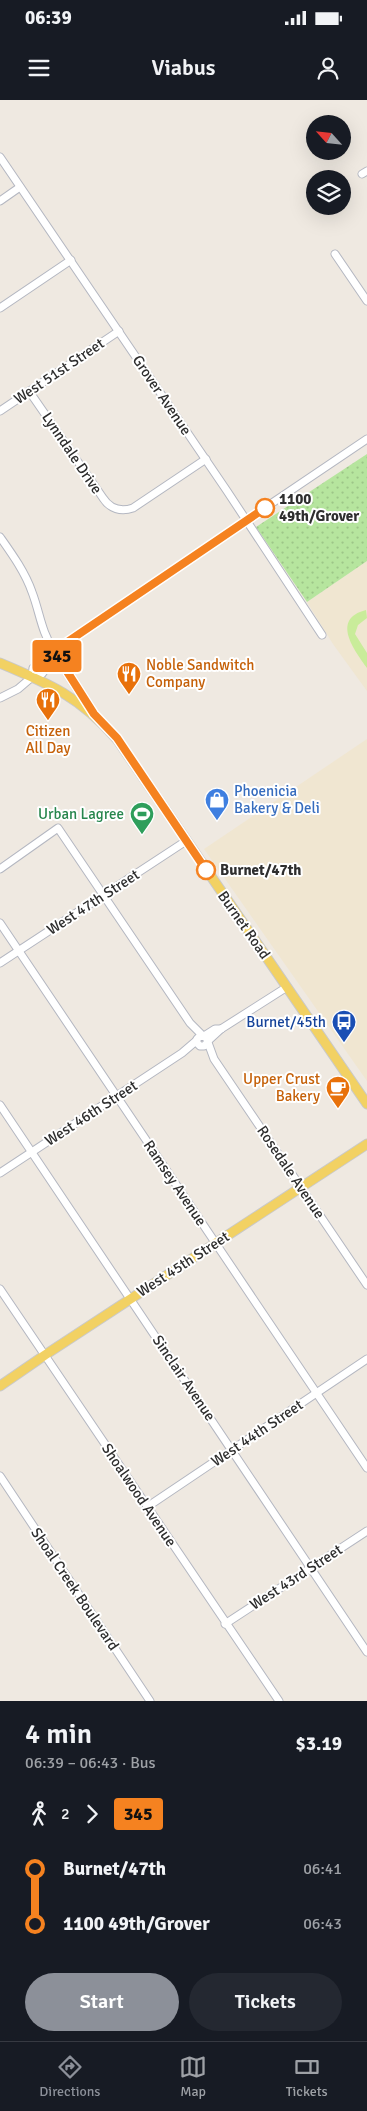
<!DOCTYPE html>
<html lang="en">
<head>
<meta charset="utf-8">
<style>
	:root { --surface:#171b24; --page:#242831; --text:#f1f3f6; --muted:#9ea1a6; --line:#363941; --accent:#8c9099 }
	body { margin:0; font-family:Signika,sans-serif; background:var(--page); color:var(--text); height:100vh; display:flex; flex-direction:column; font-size:19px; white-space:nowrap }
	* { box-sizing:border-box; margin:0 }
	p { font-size:16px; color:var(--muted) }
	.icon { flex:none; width:28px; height:28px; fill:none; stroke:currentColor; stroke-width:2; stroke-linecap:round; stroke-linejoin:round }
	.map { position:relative; height:1601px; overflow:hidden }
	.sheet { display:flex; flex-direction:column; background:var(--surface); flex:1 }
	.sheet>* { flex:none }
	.badge { padding:0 10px; border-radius:4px; font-size:18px; line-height:32px }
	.needle { width:32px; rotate:297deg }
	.controls { position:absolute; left:306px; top:15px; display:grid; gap:10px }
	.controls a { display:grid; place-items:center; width:45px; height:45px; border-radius:50%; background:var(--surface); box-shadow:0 5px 20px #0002; font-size:25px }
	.map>.badge { position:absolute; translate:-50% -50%; box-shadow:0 0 0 2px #fff }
	.legs { display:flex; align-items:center; gap:8px; height:55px; padding:0 25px; font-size:16px }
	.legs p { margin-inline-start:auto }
	.overview { display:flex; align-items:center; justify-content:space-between; height:85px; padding:0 25px }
	h1 { font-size:28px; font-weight:600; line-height:38px }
	.button { display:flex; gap:10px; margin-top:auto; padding:10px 25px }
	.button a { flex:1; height:58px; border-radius:30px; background:var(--accent); color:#fff; font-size:20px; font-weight:600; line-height:58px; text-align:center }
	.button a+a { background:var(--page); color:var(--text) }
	ul { padding:0 25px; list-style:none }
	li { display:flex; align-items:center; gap:18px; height:55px; font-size:19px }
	li i { display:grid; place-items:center; width:8px; height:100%; margin:0 6px; background:currentColor }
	li i::after { content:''; width:12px; height:12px; margin:-6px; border:4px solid; border-radius:50%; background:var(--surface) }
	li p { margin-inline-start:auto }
	li:first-child i { background:linear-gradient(#0000 50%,currentColor 0) }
	li:last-child i { background:linear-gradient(currentColor 50%,#0000 0) }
	.status { display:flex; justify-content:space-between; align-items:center; height:35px; padding:0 25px; background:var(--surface); direction:ltr }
	.status svg { height:14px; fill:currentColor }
	header { display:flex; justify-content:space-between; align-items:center; height:65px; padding:0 25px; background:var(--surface); font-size:22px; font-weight:600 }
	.tabs { display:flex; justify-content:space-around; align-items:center; height:70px; border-top:1px solid var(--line); background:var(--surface); font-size:14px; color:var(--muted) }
	.tabs a { display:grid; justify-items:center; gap:2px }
	.tabs .on { color:var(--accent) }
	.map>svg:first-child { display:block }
	.education { fill:#f0e6d1 }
	.park { fill:url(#park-dots) }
	.pitch { fill:#c9ec9a }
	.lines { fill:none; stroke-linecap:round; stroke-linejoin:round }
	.minor-casing { stroke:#b4b7c1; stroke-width:9 }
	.major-casing { stroke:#c9c9c9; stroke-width:11 }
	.minor { stroke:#fff; stroke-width:7 }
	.major { stroke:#f2d163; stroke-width:9 }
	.line-1-casing { stroke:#fff; stroke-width:11 }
	.line-1 { stroke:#f58220; stroke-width:8 }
	.stop-1-dot { fill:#fff; stroke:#f58220; stroke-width:2.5 }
	.labels { text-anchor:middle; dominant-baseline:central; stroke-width:4; stroke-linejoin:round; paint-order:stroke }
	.street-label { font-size:15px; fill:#2e2e2e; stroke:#fff }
	.stop-label { font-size:15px; font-weight:bold; fill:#2e2e2e; stroke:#fff; text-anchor:start }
	.food-label { font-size:15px; fill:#c56008; stroke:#fff; text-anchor:start }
	.shop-label { font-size:15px; fill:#366cbe; stroke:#fff; text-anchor:start }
	.leisure-label { font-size:15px; fill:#27864d; stroke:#fff; text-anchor:end }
	.transit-label { font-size:15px; fill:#164399; stroke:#fff; text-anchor:end }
</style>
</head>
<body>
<div class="status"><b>06:39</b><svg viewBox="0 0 49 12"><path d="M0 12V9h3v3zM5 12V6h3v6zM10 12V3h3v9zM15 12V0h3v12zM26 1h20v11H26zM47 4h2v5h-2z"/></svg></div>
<header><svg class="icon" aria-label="menu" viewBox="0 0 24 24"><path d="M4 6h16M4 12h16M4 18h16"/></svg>Viabus<svg class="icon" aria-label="person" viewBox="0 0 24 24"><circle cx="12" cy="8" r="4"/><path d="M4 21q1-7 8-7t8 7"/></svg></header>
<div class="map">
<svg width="367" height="1601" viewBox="0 0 367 1601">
	<defs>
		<pattern id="park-dots" width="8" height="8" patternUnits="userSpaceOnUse" patternTransform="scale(1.25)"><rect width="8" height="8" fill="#b6e59e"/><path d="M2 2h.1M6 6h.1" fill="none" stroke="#9dc588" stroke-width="1.8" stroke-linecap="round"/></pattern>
	</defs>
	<rect width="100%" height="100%" fill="#efe9e1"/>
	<g class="education">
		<polygon points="367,461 367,591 333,544 307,502"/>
		<polygon points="367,639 367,981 204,749"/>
	</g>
	<polygon class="park" points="367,354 367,461 307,502 256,427"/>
	<path class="pitch" d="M 366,510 L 367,518 L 358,525 L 355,534 L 367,553 L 367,568 C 355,551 330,519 366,510 Z"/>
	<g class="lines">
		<defs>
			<g id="minor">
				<polyline points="0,57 227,391 322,535"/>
				<polyline points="362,74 367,71"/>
				<polyline points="0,101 20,87"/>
				<polyline points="335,154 367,201"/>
				<polyline points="0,208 71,160"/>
				<path d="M 29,291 L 103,398 C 110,409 121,412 133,408 L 206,359"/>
				<polyline points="0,311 119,231"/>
				<path d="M 0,437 C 12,454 25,472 32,492 C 40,513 41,531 54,551"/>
				<polyline points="32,577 33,568 47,555 367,339"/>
				<polyline points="0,598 18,589 32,577 42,574 53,559 54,551"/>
				<polyline points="0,769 58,728 190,923 202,935"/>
				<polyline points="0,823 367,1368"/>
				<polyline points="0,863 186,741"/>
				<polyline points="204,936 215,929 221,929"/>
				<polyline points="208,941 221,929 287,887"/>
				<polyline points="207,943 204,946 200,946 197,943 197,939 200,936 206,937 214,959 367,1185"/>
				<polyline points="0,1005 367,1552"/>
				<polyline points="0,1073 182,953 196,941"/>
				<polyline points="0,1189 279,1601"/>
				<polyline points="0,1376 150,1601"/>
				<polyline points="147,1407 367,1259"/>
				<polyline points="225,1524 367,1431"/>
			</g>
			<g id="major">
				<polyline points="54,551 90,608"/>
				<path d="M 0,563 C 50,584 80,597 117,639 L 367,1004"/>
				<polyline points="0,1286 45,1255 367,1044"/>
			</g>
		</defs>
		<use href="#minor" class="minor-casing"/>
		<use href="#major" class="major-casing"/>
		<use href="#minor" class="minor"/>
		<use href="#major" class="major"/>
	</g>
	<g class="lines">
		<defs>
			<polyline id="line-1" points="206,770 117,638 94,614 54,551 265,408"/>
		</defs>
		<use href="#line-1" class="line-1-casing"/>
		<use href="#line-1" class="line-1"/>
	</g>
	<defs>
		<symbol id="restaurant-pin" viewBox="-11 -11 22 30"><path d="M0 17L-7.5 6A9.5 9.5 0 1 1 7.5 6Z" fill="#e8710a" stroke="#fff"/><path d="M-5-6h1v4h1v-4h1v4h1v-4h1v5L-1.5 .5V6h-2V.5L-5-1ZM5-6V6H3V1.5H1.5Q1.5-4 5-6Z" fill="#fff"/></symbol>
		<symbol id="shop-pin" viewBox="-11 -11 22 30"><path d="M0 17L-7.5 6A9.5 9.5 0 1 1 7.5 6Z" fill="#3f7fe0" stroke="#fff"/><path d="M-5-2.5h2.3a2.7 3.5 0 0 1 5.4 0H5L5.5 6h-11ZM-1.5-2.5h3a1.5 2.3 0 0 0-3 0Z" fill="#fff"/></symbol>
		<symbol id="stadium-pin" viewBox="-11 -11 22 30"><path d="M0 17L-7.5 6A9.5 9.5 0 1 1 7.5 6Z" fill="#2e9e5b" stroke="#fff"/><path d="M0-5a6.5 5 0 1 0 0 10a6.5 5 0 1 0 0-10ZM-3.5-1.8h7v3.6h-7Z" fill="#fff"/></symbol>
		<symbol id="bus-pin" viewBox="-11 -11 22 30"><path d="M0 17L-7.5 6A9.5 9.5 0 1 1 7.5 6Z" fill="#1a4fb4" stroke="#fff"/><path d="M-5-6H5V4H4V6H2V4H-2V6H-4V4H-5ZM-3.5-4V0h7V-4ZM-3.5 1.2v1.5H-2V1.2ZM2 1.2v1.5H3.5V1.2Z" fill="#fff"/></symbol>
		<symbol id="cafe-pin" viewBox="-11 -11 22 30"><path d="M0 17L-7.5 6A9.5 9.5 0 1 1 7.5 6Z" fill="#e8710a" stroke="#fff"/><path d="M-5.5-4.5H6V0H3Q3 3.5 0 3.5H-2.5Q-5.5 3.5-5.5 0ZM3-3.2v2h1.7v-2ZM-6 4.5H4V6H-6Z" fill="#fff"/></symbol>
	</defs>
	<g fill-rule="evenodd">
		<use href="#restaurant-pin" x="115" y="560" width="28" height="38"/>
		<use href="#restaurant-pin" x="34" y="586" width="28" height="38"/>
		<use href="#shop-pin" x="203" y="686" width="28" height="38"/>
		<use href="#stadium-pin" x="128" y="700" width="28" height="38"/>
		<use href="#bus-pin" x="330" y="908" width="28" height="38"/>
		<use href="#cafe-pin" x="324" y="974" width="28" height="38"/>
	</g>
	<g class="stop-1-dot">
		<circle cx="265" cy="408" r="9"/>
		<circle cx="206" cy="770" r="9"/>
	</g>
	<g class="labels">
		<g class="street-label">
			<text transform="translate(59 271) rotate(-34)">West 51st Street</text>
			<text transform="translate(162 295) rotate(56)">Grover Avenue</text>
			<text transform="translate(72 353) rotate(56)">Lynndale Drive</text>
			<text transform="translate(93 802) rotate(-33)">West 47th Street</text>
			<text transform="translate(244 825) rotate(55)">Burnet Road</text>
			<text transform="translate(91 1013) rotate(-33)">West 46th Street</text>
			<text transform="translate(291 1072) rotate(56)">Rosedale Avenue</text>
			<text transform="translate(175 1083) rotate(56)">Ramsey Avenue</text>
			<text transform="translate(183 1164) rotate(-33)">West 45th Street</text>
			<text transform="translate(184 1278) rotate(56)">Sinclair Avenue</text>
			<text transform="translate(257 1333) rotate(-34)">West 44th Street</text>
			<text transform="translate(139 1395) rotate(56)">Shoalwood Avenue</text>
			<text transform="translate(296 1477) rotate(-33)">West 43rd Street</text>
			<text transform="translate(75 1489) rotate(56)">Shoal Creek Boulevard</text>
		</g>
		<g class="stop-label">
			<text x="279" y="399">1100<tspan x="279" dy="17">49th/Grover</tspan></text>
			<text x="220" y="770">Burnet/47th</text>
		</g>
		<g class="food-label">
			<text x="146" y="565">Noble Sandwitch<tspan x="146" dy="17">Company</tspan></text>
			<text x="48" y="631" text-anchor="middle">Citizen<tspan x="48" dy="17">All Day</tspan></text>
			<text x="320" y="979" text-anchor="end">Upper Crust<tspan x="320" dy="17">Bakery</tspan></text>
		</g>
		<g class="shop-label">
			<text x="234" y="691">Phoenicia<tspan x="234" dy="17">Bakery &amp; Deli</tspan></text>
		</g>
		<g class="leisure-label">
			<text x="124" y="714">Urban Lagree</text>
		</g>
		<g class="transit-label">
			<text x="326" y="922">Burnet/45th</text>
		</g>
	</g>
</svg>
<div class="controls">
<a><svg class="needle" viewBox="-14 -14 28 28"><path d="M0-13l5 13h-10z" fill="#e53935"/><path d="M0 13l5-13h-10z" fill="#9ea1a6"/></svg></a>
<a><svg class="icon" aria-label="layers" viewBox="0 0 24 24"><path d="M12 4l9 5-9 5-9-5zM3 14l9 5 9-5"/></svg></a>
</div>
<b class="badge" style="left:57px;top:556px;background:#f58220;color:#111">345</b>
</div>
<section class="sheet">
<div class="overview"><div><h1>4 min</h1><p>06:39 – 06:43 · Bus</p></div><b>$3.19</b></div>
<div class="legs"><svg class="icon" aria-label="walk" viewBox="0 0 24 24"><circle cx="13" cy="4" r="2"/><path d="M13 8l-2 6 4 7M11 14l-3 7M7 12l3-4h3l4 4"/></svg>2<svg class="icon" aria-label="forward" viewBox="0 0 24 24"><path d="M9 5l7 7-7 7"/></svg><b class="badge" style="background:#f58220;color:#111">345</b></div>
<ul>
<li><i style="color:#f58220"></i><b>Burnet/47th</b><p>06:41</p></li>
<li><i style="color:#f58220"></i><b>1100 49th/Grover</b><p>06:43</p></li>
</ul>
<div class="button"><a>Start</a><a>Tickets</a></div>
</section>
<nav class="tabs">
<a class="on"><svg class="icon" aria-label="directions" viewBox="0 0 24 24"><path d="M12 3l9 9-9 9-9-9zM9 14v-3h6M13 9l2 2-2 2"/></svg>Directions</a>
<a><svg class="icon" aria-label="map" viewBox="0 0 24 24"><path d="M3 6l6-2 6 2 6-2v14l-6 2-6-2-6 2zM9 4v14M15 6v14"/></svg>Map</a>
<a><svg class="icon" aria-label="tickets" viewBox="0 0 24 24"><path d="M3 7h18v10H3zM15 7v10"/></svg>Tickets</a>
</nav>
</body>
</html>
